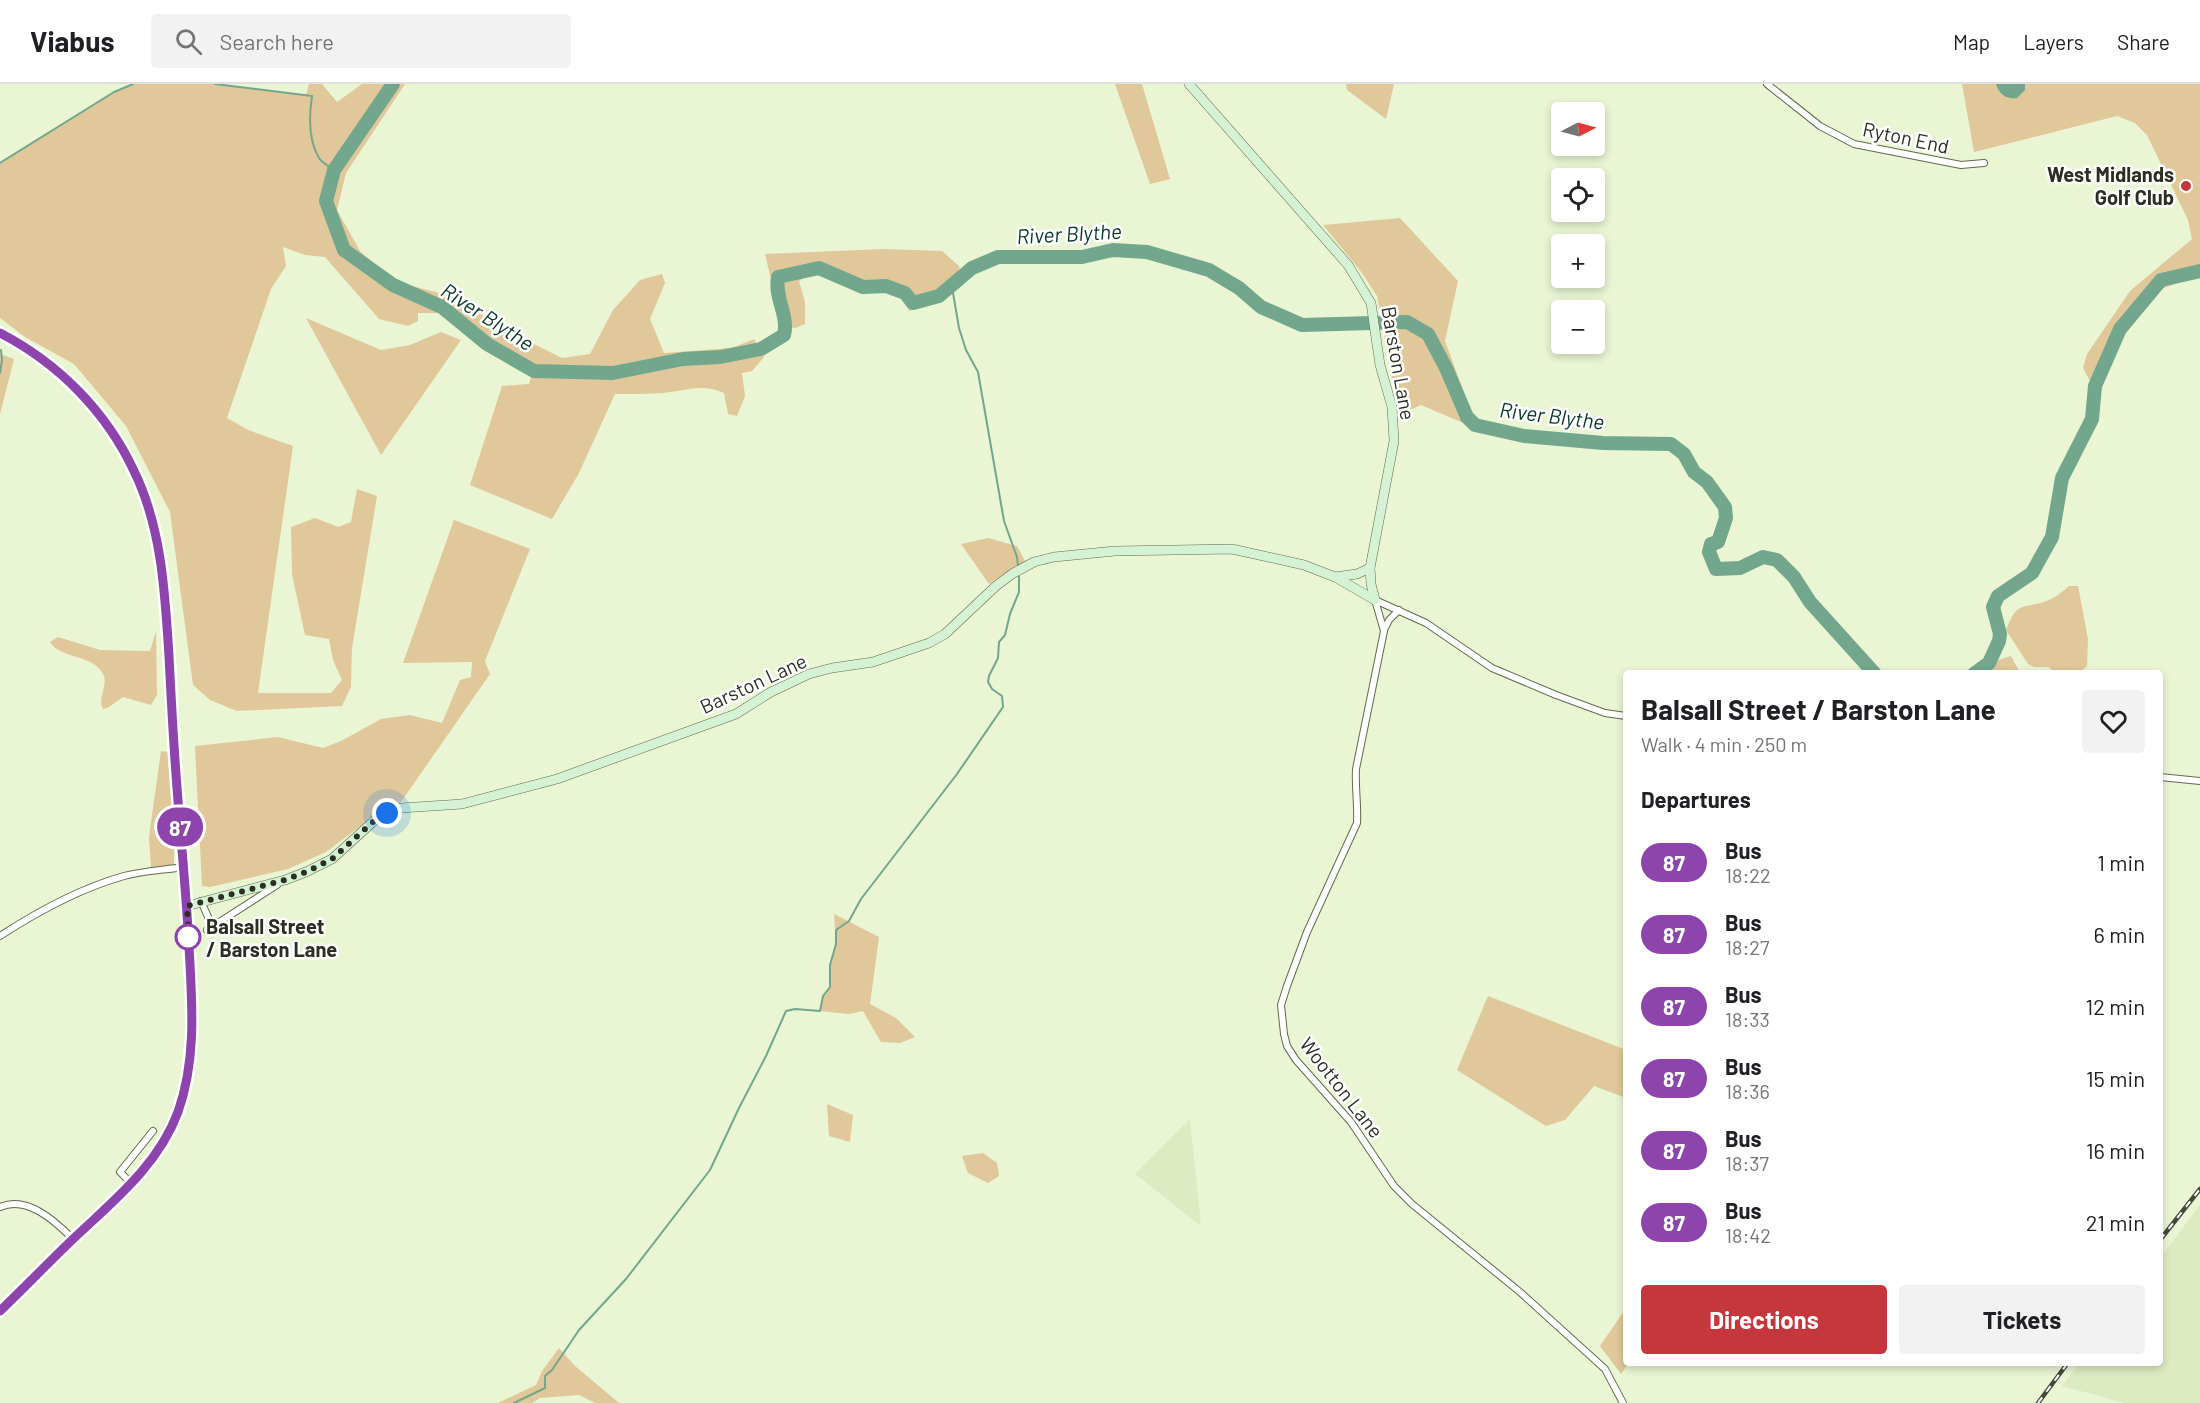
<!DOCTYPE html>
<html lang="en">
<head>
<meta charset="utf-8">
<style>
	:root { --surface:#fff; --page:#f2f2f2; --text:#202124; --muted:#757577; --line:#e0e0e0; --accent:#c6363d }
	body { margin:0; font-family:Barlow,sans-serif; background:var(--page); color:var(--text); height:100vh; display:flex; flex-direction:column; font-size:22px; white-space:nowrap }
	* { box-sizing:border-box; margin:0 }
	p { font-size:20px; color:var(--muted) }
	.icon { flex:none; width:33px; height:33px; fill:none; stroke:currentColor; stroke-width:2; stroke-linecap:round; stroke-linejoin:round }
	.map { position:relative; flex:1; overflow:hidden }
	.sheet { position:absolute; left:1623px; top:586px; width:540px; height:696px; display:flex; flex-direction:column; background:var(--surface); border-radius:6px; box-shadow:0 3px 9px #0003 }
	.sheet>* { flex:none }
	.badge { padding:0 12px; border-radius:20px; font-size:21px; line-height:39px }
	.needle { width:39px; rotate:84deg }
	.controls { position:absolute; left:1551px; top:18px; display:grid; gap:12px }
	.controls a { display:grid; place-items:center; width:54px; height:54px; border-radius:6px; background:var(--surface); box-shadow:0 3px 9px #0003; font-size:30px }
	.you { position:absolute; width:30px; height:30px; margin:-15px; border:4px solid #fff; border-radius:50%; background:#1a73e8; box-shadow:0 0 0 9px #1a73e833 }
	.map>.badge { position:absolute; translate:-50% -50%; box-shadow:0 0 0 3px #fff }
	h2 { padding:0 18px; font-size:22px; line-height:54px }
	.round { display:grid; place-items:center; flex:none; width:63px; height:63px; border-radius:6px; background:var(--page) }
	.summary { display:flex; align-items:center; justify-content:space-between; height:102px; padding:0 18px }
	h1 { font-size:28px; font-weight:700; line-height:45px }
	.cta { display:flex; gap:12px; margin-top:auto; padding:12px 18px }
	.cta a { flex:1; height:69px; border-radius:6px; background:var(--accent); color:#fff; font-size:24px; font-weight:700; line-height:69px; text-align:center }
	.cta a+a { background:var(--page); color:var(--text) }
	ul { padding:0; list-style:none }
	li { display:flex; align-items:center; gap:18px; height:72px; padding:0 18px }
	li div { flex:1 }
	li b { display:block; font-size:22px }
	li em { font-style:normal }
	li .badge { min-width:66px; font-weight:700; text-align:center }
	header { display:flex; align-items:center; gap:36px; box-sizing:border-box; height:84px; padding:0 30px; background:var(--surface); border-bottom:2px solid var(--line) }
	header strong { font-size:28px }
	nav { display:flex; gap:33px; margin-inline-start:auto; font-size:21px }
	.search { width:420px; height:54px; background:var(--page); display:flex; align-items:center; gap:15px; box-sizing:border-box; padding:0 21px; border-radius:6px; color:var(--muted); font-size:22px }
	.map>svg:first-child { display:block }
	.built { fill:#ddebc2 }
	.green { fill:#e0c89b }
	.water { fill:#72a78d }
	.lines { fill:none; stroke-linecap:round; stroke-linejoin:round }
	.stream { stroke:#72a78d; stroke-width:2 }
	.river { stroke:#72a78d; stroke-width:14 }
	.street-casing { stroke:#616b4d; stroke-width:8 }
	.secondary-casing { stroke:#616b4d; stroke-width:10 }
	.street { stroke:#fff; stroke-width:6 }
	.secondary { stroke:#d5f3d4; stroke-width:9 }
	.rail-casing { stroke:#444939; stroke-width:4.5 }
	.rail { stroke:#fff; stroke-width:2; stroke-dasharray:7; stroke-linecap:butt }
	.line-casing { stroke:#fff; stroke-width:14 }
	.line { stroke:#8e44ad; stroke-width:9 }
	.walk { stroke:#2b2f22; stroke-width:6; stroke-dasharray:0 10.8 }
	.poi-dot { fill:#c6363d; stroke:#fff; stroke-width:2 }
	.stop-dot { fill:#fff; stroke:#8e44ad; stroke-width:3 }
	.labels { text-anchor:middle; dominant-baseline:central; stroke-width:5; stroke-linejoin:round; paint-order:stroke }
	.street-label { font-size:20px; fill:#2b2f22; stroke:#fff }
	.poi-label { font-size:20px; font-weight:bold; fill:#2b2f22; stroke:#fff; text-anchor:end }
	.stop-label { font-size:20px; font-weight:bold; fill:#2b2f22; stroke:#fff; text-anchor:start }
	.water-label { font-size:21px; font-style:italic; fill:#083725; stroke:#fff }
</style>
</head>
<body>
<header>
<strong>Viabus</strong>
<div class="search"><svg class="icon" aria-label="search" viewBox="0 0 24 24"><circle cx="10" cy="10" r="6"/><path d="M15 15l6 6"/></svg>Search here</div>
<nav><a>Map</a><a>Layers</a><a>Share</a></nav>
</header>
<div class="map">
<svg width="2200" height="1319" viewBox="0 0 2200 1319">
	<rect width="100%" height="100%" fill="#e9f5d3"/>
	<g class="built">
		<polygon points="1190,1035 1201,1142 1135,1090"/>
		<polygon points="2200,1121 2200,1319 2125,1319 2062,1302 2079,1280 2160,1280 2160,1174"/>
	</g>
	<g class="green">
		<path d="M 133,0 L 215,0 L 306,11 L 309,0 L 322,0 L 337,18 L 362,0 L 405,0 L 346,89 L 337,126 L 360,167 L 393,197 L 447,211 L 516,251 L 562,274 L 590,270 L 613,226 L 640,196 L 662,190 L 665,199 L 650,235 L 664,269 L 732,264 L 754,255 L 764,273 L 752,287 L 742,289 L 745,312 L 737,332 L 728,330 L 724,309 C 699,299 688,307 663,309 C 647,310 631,310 615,310 L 579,389 L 552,435 L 470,401 L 502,302 L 529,300 L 534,282 L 439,229 L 418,229 L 418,237 L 408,242 L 379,235 L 325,173 L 305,171 L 283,163 L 286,182 L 271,205 L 227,334 L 248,346 L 293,362 L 258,609 L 331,609 L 342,596 L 333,576 L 329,555 L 305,551 L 292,490 L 291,443 L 315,434 L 338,443 L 351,438 L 357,405 L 377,412 L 352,564 L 351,603 L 342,622 L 237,627 L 210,616 L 193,601 L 170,428 L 126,342 L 74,280 L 25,253 L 0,234 L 0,79 L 114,8 Z"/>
		<polygon points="1115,0 1142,0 1170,95 1150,100"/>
		<polygon points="1346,0 1394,0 1386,35 1347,6"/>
		<polygon points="1962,0 2200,0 2200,191 2161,205 2123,253 2098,304 2091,299 2083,284 2087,270 2130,207 2192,155 2188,136 2147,51 2135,39 2117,32 1974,68"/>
		<polygon points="1400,134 1458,197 1445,257 1469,322 1475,344 1421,321 1405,328 1395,310 1377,212 1362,189 1323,141"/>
		<polygon points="884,165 942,167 959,182 962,202 929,222 909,227 893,201 876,198 863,203 819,184 799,197 805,218 805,240 795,244 782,242 765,170"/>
		<polygon points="306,234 381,266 410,261 441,248 461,256 381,371"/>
		<polygon points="0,270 14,275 0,330"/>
		<polygon points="454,436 530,465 485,577 490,590 401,718 386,723 326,768 288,785 210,803 202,802 195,662 278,653 323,664 341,657 381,635 410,631 442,639 460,596 471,593 472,578 403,579"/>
		<polygon points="988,454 1017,462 1025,477 989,500 961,460"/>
		<path d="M 2069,502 L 2078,502 L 2088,555 L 2087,582 L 2079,589 L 2054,589 L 2049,583 L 2034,583 L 2028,580 L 2006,546 C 2016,522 2017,524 2040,519 C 2051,517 2061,509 2069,502 Z"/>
		<path d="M 156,547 L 157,611 L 151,621 L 123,613 L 109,623 L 103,625 C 97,613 110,600 102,588 C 90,570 61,575 50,558 L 58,553 L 100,566 L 150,567 Z"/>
		<polygon points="2011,572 2020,589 1974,589 1989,579"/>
		<polygon points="161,667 168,668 174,728 174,780 166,783 151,783 149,753"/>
		<polygon points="834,830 879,853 870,920 896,934 915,953 900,959 881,958 863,927 849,930 820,927 823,912 830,903 830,881 836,860"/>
		<polygon points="1488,912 1626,966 1626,1014 1594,1002 1565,1036 1546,1042 1457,986"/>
		<polygon points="827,1020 853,1031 850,1058 829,1052"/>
		<polygon points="983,1069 997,1079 999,1092 988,1099 968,1089 962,1072"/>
		<polygon points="1626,1224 1626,1280 1628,1280 1621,1290 1600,1262"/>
		<polygon points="559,1264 575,1282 619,1319 595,1319 579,1311 540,1314 532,1319 498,1319 536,1301 542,1287"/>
	</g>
	<path class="water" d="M 1996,0 L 2025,0 L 2025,6 L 2017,14 C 2007,16 1999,10 1996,0 Z"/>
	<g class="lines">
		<g class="stream">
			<path d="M 215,0 L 312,12 C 309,32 308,56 319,74 C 322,79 329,82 334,86"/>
			<polyline points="0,79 114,8 133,0"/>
			<polyline points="952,203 959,244 966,266 978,288 1004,437 1017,473 1018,482"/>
			<polyline points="0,289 2,276 1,266"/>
			<polyline points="514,1319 545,1304 545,1292 552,1286 579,1246 626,1195 710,1086 739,1024 766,972 786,927 795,925 820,927 823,912 830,903 830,881 836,860 836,846 849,837 861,815 957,690 1003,623 1002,612 992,605 988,598 989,592 998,574 999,558 1005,551 1010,530 1019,508 1019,490"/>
		</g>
		<g class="river">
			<path d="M 393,0 L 334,86 L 326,117 L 344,166 L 393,201 L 442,223 L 487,260 L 534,287 L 613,289 L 683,275 L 720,273 L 761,265 L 784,251 C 789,231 774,214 778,193 L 819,184 L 863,203 L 886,202 L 905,209 L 913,219 L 939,212 L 972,184 L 998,173 L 1082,173 L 1113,166 L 1147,168 L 1209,186 L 1239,204 L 1261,223 L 1302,241 L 1407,238 L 1428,250 L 1446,284 L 1467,333 L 1475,341 L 1524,352 L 1603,359 L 1671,360 L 1684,370 L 1694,388 L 1707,398 L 1725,423 L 1726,434 L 1718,458 L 1711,460 L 1709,468 L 1716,485 L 1740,484 L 1763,473 L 1777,476 L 1794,493 L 1810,518 L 1875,590"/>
			<polyline points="1974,590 1989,579 1999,557 2000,550 1993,523 1998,512 2032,489 2052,453 2062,394 2092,335 2095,302 2120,245 2161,196 2200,187"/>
		</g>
		<defs>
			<g id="street">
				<polyline points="1767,0 1820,42 1854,60 1961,81 1984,79"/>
				<path d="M 1375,516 L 1384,547 L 1356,685 C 1355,703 1358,720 1357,739 L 1307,848 L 1287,902 L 1281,921 L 1284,950 L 1287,962 L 1296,976 L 1351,1038 L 1394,1102 L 1412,1120 L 1520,1208 L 1605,1285 L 1623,1319"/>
				<polyline points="1375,516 1426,539 1492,584 1556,611 1605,629 1626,632"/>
				<polyline points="1384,546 1389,536 1399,526"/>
				<polyline points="2160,693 2200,697"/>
				<polyline points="201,817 212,842"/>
				<polyline points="207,846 277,801"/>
				<path d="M 0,852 C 37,828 81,804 124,792 C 143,787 164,786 183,783"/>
				<polyline points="132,1100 120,1088 153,1047"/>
				<path d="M 0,1123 C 27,1111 55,1137 73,1155"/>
			</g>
			<g id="secondary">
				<polyline points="1189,0 1348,181 1371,219 1380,281 1392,323 1394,357 1370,484 1371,500 1375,516"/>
				<path d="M 0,249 C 58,279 106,327 134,387 C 161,443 164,506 168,567 C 171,611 174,656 177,701 C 181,757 186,812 189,868 C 192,923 197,976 178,1028 C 158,1083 112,1118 72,1156 C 48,1180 24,1204 0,1227"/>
				<polyline points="1335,493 1357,490 1370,484"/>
				<polyline points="187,822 285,796 306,788 332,775 375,736 401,724 462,720 557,695 736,630 771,608 809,590 832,584 873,578 929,559 945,550 996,502 1012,490 1034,478 1054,473 1115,467 1232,465 1304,481 1335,493 1375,516"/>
			</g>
		</defs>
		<use href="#street" class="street-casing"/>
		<use href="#secondary" class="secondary-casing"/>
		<use href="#street" class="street"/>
		<use href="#secondary" class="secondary"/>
		<defs>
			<g id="rail">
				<polyline points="2160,1156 2200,1105"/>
				<polyline points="2038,1319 2067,1280"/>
			</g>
		</defs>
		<use href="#rail" class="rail-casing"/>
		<use href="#rail" class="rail"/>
	</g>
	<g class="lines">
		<defs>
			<path id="line" d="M 0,249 C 58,279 106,327 134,387 C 162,444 165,510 169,572 C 171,611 173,651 176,690 C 180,747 186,805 189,862 C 192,919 197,974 178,1028 C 158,1082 112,1118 72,1156 C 48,1179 24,1204 0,1227"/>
		</defs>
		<use href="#line" class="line-casing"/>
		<use href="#line" class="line"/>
		<polyline class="walk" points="188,853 189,863 187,822 285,796 306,788 332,775 375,736 387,729"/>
	</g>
	<circle class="poi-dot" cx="2186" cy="102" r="6"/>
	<circle class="stop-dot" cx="188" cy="853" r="12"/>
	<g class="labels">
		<g class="street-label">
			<text transform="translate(1906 53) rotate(12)">Ryton End</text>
			<text transform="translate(1399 279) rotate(80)">Barston Lane</text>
			<text transform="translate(753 599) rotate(-25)">Barston Lane</text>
			<text transform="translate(1342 1003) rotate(52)">Wootton Lane</text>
		</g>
		<g class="poi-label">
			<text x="2174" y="90">West Midlands<tspan x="2174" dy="23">Golf Club</tspan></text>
		</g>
		<g class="stop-label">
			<text x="206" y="842">Balsall Street<tspan x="206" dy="23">/ Barston Lane</tspan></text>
		</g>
		<g class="water-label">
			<text transform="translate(1069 149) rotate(-3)">River Blythe</text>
			<text transform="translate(488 232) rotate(33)">River Blythe</text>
			<text transform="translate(1552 331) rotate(7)">River Blythe</text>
		</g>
	</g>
</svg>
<div class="controls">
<a><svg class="needle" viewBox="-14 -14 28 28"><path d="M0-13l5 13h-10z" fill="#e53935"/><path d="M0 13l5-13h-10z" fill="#757577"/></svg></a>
<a><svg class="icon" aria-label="locate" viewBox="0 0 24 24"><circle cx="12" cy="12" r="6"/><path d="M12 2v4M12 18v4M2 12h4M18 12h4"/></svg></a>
<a>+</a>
<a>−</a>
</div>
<div class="you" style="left:387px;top:729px"></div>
<b class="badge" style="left:180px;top:743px;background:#8e44ad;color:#fff">87</b>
<section class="sheet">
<div class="summary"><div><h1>Balsall Street / Barston Lane</h1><p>Walk · 4 min · 250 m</p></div><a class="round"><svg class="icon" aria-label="heart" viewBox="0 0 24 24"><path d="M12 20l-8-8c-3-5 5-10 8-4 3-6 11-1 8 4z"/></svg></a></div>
<h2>Departures</h2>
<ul>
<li><span class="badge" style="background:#8e44ad;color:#fff">87</span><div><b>Bus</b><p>18:22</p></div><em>1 min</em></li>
<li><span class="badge" style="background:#8e44ad;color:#fff">87</span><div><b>Bus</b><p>18:27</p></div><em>6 min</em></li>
<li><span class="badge" style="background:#8e44ad;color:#fff">87</span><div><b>Bus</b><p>18:33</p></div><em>12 min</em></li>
<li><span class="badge" style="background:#8e44ad;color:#fff">87</span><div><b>Bus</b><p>18:36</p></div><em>15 min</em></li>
<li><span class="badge" style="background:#8e44ad;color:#fff">87</span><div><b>Bus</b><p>18:37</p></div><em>16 min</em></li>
<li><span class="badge" style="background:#8e44ad;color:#fff">87</span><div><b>Bus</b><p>18:42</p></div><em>21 min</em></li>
</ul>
<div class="cta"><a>Directions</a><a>Tickets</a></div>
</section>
</div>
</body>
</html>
